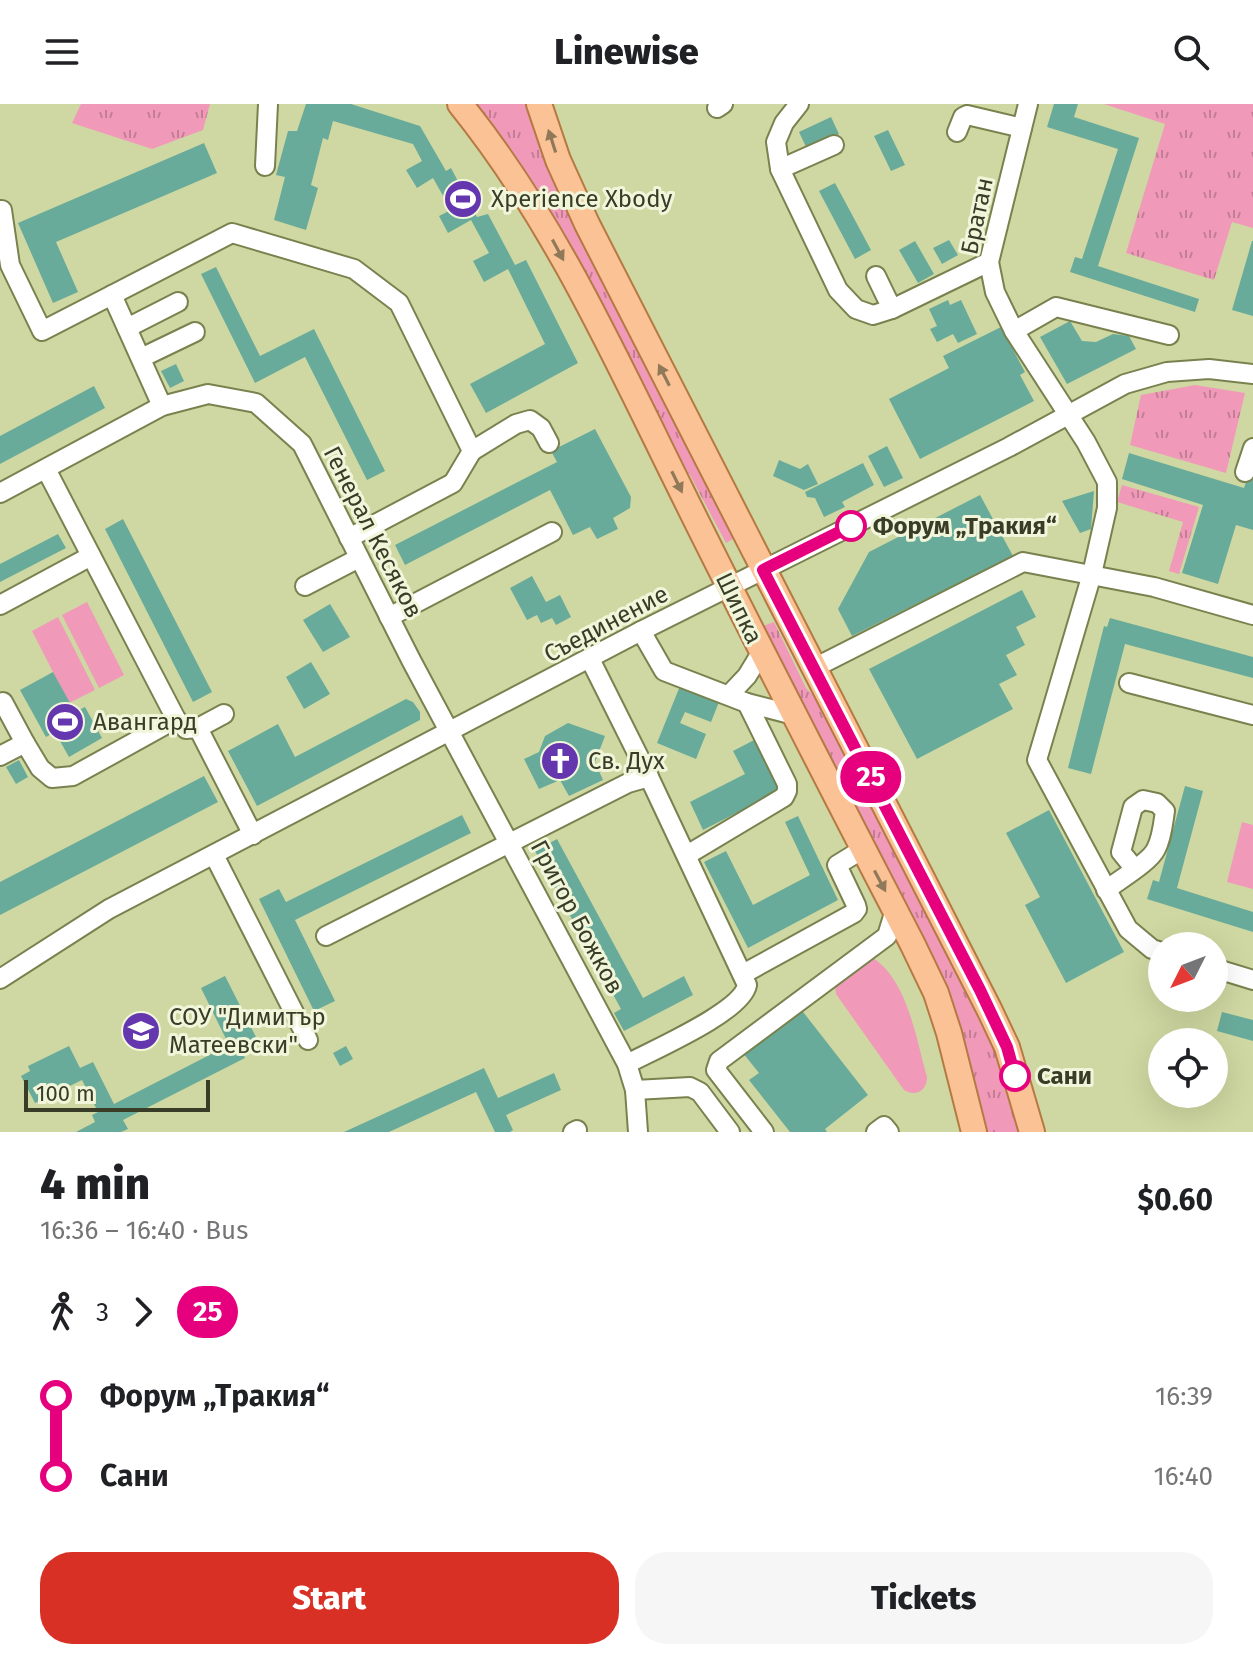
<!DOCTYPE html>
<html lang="en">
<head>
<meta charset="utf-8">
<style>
	:root { --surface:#fff; --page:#f6f6f6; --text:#202124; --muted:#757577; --accent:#d93025 }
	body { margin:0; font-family:"Fira Sans",sans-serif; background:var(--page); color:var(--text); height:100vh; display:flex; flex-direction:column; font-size:30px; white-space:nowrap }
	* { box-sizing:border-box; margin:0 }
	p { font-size:26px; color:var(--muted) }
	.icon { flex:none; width:44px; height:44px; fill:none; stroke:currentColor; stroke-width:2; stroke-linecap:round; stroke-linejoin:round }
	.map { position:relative; height:1028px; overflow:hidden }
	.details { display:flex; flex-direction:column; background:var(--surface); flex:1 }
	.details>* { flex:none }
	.badge { padding:0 16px; border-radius:26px; font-size:28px; line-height:52px }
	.needle { width:52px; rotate:228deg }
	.tools { position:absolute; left:1148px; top:828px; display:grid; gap:16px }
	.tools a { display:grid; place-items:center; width:80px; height:80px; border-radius:50%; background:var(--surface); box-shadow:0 8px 32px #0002; font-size:40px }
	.scale { position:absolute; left:24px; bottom:20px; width:186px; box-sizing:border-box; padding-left:8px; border:4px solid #393d27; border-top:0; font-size:22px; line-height:28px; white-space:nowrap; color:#393d27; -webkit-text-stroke:6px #f1f6db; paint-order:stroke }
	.map>.badge { position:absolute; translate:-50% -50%; box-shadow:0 0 0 4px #fff }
	.legs { display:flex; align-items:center; gap:12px; height:88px; padding:0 40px; font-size:26px }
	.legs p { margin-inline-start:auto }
	.summary { display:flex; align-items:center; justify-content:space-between; height:136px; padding:0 40px }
	h1 { font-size:44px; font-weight:800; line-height:60px }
	.primary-button { display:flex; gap:16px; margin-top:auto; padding:16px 40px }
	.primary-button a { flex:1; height:92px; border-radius:32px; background:var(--accent); color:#fff; font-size:32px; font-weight:800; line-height:92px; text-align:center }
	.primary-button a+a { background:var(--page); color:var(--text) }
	ul { padding:0 40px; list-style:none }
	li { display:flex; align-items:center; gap:28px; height:80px; font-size:30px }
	li i { display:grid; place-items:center; width:12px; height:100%; margin:0 10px; background:currentColor }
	li i::after { content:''; width:20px; height:20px; margin:-10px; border:6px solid; border-radius:50%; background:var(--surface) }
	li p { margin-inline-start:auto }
	li:first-child i { background:linear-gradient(#0000 50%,currentColor 0) }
	li:last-child i { background:linear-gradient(currentColor 50%,#0000 0) }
	header { display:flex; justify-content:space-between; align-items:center; height:104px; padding:0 40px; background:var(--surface); font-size:36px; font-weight:800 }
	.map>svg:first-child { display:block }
	.grass { fill:url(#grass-tufts) }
	.garden { fill:#f099b9 }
	.building { fill:#69ab9a }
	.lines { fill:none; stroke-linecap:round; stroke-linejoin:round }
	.minor-casing { stroke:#79814e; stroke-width:22 }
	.major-casing { stroke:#b57942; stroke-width:28 }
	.minor { stroke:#fff; stroke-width:18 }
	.major { stroke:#fbc296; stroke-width:24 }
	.oneway { fill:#907959 }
	.line-1-casing { stroke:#fff; stroke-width:18 }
	.line-1 { stroke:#e6007e; stroke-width:12 }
	.stop-1-dot { fill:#fff; stroke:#e6007e; stroke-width:4 }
	.labels { text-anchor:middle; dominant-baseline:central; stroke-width:6; stroke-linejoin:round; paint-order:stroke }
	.poi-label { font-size:24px; fill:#393d27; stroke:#f1f6db; text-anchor:start }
	.street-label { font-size:24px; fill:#393d27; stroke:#f1f6db }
	.stop-label { font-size:24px; font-weight:bold; fill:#393d27; stroke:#f1f6db; text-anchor:start }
</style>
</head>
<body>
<header><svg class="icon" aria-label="menu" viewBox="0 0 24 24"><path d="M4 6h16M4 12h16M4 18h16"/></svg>Linewise<svg class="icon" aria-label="search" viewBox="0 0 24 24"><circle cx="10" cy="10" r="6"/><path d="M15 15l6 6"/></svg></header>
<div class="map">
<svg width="1253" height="1028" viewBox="0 0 1253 1028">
	<defs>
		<pattern id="grass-tufts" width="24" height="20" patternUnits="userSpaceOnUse" patternTransform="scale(2)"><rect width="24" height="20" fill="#f099b9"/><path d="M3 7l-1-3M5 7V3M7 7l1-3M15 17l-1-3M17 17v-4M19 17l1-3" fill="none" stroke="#c37e96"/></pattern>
	</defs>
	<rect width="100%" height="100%" fill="#cfd8a2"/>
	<g class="grass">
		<polygon points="81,0 210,0 203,26 152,45 72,19"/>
		<path d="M 472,0 L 528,0 C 579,152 663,291 738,432 L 726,439 L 691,373 L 653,312 Z"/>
		<polygon points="1104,0 1253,0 1253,124 1232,118 1214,176 1126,149 1165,20"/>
		<polygon points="1195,281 1245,289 1226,369 1130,341 1141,291"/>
		<polygon points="1122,381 1199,403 1179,470 1169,467 1183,418 1117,398"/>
		<polygon points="774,518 806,584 822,600 971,890 996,947 1023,1028 980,1028 958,931 758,524"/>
	</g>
	<g class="garden">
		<polygon points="87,498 124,571 99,584 62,511"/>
		<polygon points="58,513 95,586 69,599 32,527"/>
		<polygon points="1242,718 1253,721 1253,785 1227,778"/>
		<path d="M 873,854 C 908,877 916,935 927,973 C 927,987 916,993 904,986 L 836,890 L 835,882 Z"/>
	</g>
	<g class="building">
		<polygon points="306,0 351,0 420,22 446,67 451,64 477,113 488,110 515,161 526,156 578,259 486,309 470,280 545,240 508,165 484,178 473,157 489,149 471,116 448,129 439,112 451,106 433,74 417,84 406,66 422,57 413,40 333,17 328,36 323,34 311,81 318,84 306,126 274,116 285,73 276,71 288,27 297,27"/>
		<polygon points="1054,0 1078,0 1074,13 1139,34 1098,162 1199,195 1195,208 1070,168 1075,153 1082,155 1118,45 1047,23"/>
		<polygon points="831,13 839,30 807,45 799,28"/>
		<polygon points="888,26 905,61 891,67 874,32"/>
		<polygon points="204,39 217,69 56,138 78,188 53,199 18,119"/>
		<polygon points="835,79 871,146 855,155 819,87"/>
		<polygon points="949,136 958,151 942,160 933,144"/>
		<polygon points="915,137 934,170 918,179 899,146"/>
		<polygon points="1252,137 1253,137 1253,212 1232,206"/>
		<polygon points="216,163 260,252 314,225 385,367 367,376 305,253 255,279 201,170"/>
		<polygon points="948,196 950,201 961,196 977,230 958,239 953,230 937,238 930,225 937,222 929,205"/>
		<polygon points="1070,217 1082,237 1096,238 1113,230 1129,232 1136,245 1067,280 1040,233"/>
		<polygon points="1001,223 1025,268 1020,271 1034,297 920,355 889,295 949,264 943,252"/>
		<polygon points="176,260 184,277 170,284 161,267"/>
		<polygon points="94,282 105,304 0,360 0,332"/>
		<polygon points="595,325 631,393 630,404 613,414 618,425 597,435 590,423 573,431 550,386 405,461 395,441 557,358 551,347"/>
		<polygon points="887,342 903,374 884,383 868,352"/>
		<polygon points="1129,349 1244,384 1253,356 1253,426 1236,421 1218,480 1182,469 1203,401 1122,375"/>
		<polygon points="779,356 800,365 808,360 818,380 804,386 773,372"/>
		<polygon points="863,359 874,381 842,398 845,403 824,413 815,394 807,393 805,388"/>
		<polygon points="1094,387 1091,425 1080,429 1062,397"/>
		<polygon points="980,391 1013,452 852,532 838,505 869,448"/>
		<polygon points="123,415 212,588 193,598 105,425"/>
		<polygon points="58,430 66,444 0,478 0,460"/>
		<polygon points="532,472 546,498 560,491 571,513 556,521 552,514 541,519 537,511 527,516 510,484"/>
		<polygon points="1022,486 1036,513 1016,523 1025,541 1006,551 1017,571 999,580 1013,605 917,655 869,565"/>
		<polygon points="330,500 350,533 323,548 303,516"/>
		<polygon points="1110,514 1253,553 1253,574 1125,540 1091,670 1068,664 1104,522 1107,523"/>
		<polygon points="311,558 330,590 304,605 286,573"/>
		<polygon points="53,568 75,608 85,603 102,634 69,653 55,628 46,633 20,586"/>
		<polygon points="680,582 719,598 711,618 685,608 680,619 706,630 696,655 657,639"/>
		<polygon points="406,595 413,598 420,608 420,616 257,702 228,647 278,620 295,653"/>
		<polygon points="568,619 605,632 595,658 603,676 569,692 560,676 539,685 524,655 539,648 545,632"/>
		<polygon points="758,634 784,685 703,726 690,698 745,670 733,647"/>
		<polygon points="19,656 28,673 16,680 6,663"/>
		<polygon points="204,672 218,698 0,811 0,778"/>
		<polygon points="1185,682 1203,687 1177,784 1253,808 1253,828 1147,795 1153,776 1159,778"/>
		<polygon points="1049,706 1124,848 1066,879 1025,801 1040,793 1006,729"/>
		<polygon points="462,711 471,729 295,816 335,897 314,907 259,795 279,785 286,798"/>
		<polygon points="798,712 838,796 748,844 704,758 726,747 753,801 810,771 785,718"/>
		<polygon points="557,735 643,894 684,872 693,891 624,927 614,909 621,905 535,747"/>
		<polygon points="225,872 258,937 241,945 245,954 123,1016 128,1025 121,1028 76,1028 95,1018 92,1011 98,1008 82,976 35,999 21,972 30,967 28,962 69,942 80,964 93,958 114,1000 229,941 201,884"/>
		<polygon points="800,904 868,991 825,1025 827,1028 790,1028 749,976 759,969 743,949"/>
		<polygon points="1222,908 1253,916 1253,937 1217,927"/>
		<polygon points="346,942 353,955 340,962 333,949"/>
		<polygon points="484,964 498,994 554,969 561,986 506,1011 513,1026 510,1028 495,1028 476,988 389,1028 344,1028"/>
	</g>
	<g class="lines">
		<defs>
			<g id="minor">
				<polyline points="799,0 784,19 776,38 780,65 838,186 856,205 873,211 892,205 989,158"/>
				<polyline points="1028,0 989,158 995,188 1014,227 1086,338 1107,378 1107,404 1092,470 1037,656 1128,825 1152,845 1162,848"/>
				<polyline points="717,4 723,0"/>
				<polyline points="957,28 963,13 967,11 1022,24"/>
				<polyline points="265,62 268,0"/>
				<polyline points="780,65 834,41"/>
				<polyline points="0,106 2,106 10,161 42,227 112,191 162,302"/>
				<polyline points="876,172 892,205"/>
				<polyline points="112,191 232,129 354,165 399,199 472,347 453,379 349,434"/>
				<polyline points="127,224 178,198"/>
				<polyline points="1014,227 1056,203 1169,231"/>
				<polyline points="141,254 195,228"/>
				<polyline points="472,347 516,320 530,316 541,324 549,339"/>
				<polyline points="46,365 176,615 186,625 198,624 224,610"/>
				<polyline points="1245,368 1253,344"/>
				<polyline points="0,389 162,302 208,290 256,299 302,340 411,556 627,960 635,986 638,1028"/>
				<polyline points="305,482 359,454"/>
				<polyline points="0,501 91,452"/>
				<polyline points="389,513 552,428"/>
				<polyline points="641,527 664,567 747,599 794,611"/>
				<polyline points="590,555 649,673"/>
				<polyline points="814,564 1023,458 1154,483 1253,511"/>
				<polyline points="1129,579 1253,611"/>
				<polyline points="729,591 747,572 761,549"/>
				<polyline points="198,624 253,731"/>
				<polyline points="25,639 40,664 52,674 73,672 176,615"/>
				<polyline points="0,652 25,639 3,598"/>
				<polyline points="214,751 308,936"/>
				<polyline points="687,751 784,693 787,687 787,680 747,599"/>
				<path d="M 1106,786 C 1119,776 1150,758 1156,745 C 1162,734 1163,720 1165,707 L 1157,699 L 1143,696 L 1133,703 L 1121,748 L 1134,764"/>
				<path d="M 326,832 L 628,679 L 649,673 L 747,881 C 742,908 653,946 627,960"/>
				<polyline points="1214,864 1253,876"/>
				<polyline points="743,870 854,809 857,805 856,801 837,761 863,745"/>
				<polyline points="0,875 109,805 641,527 1009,343 1125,280 1167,268 1209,265 1253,270"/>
				<polyline points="635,986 690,983 700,988 730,1028"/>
				<polyline points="573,1028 577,1026"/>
				<polyline points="764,1028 716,966 719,957 887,832 895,806"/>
				<polyline points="876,1028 884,1022 889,1028"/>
			</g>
			<g id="major">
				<path d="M 460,0 C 554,116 616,255 682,388 C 757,540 835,690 913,841 L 936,889 L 949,929 L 974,1028"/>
				<polyline points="539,0 558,56 587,120 989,905 1007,943 1032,1028"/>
			</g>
		</defs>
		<use href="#minor" class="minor-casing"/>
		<use href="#major" class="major-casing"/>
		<use href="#minor" class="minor"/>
		<use href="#major" class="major"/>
	</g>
	<defs><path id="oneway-solid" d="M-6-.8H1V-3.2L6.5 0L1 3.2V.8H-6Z" transform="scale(2)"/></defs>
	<g class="oneway">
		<use href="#oneway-solid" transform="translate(552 37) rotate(-108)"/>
		<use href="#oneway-solid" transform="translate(558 146) rotate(62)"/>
		<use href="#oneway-solid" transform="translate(664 271) rotate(-117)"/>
		<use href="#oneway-solid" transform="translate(677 378) rotate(64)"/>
		<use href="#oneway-solid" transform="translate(880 777) rotate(62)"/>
	</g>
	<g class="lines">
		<defs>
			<polyline id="line-1" points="851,422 763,466 980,886 1007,943 1015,972"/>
		</defs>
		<use href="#line-1" class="line-1-casing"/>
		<use href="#line-1" class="line-1"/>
	</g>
	<defs>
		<symbol id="stadium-disc" viewBox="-11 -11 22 22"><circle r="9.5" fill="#6537af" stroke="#f1f6db"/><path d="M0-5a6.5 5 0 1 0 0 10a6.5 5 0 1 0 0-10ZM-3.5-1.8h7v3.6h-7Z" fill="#fff"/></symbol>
		<symbol id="church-disc" viewBox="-11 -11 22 22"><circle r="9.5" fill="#6537af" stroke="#f1f6db"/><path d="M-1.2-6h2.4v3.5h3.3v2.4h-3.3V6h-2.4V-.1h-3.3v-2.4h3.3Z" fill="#fff"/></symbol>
		<symbol id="school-disc" viewBox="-11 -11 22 22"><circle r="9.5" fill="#6537af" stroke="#f1f6db"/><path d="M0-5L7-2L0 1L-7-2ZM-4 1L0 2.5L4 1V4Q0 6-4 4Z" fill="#fff"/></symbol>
	</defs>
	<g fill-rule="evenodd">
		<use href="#stadium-disc" x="441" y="73" width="44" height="44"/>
		<use href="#stadium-disc" x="43" y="596" width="44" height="44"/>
		<use href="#church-disc" x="538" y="635" width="44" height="44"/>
		<use href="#school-disc" x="119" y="905" width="44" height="44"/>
	</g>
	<g class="stop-1-dot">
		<circle cx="851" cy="422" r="14"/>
		<circle cx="1015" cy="972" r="14"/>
	</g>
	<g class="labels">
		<g class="poi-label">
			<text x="491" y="95">Xperience Xbody</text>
			<text x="93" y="618">Авангард</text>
			<text x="588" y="657">Св. Дух</text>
			<text x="169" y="913">СОУ "Димитър<tspan x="169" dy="28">Матеевски"</tspan></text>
		</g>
		<g class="street-label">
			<text transform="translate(977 112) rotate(-78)">Братан</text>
			<text transform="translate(373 428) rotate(63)">Генерал Кесяков</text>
			<text transform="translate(739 504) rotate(64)">Шипка</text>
			<text transform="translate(606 520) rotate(-28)">Съединение</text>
			<text transform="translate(577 813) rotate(62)">Григор Божков</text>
		</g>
		<g class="stop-label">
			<text x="873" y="422">Форум „Тракия“</text>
			<text x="1037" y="972">Сани</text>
		</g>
	</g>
</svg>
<div class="tools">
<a><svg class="needle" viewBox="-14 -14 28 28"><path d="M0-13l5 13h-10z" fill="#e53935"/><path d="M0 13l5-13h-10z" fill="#757577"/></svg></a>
<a><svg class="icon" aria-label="locate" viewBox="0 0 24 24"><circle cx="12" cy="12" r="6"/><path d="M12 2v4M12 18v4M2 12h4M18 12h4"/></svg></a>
</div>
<div class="scale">100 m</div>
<b class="badge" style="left:871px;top:673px;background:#e6007e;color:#fff">25</b>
</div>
<section class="details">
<div class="summary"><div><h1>4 min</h1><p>16:36 – 16:40 · Bus</p></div><b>$0.60</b></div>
<div class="legs"><svg class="icon" aria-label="walk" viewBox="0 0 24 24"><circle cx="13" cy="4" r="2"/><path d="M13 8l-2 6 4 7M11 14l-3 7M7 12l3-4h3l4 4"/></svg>3<svg class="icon" aria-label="forward" viewBox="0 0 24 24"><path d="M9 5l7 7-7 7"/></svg><b class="badge" style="background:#e6007e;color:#fff">25</b></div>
<ul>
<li><i style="color:#e6007e"></i><b>Форум „Тракия“</b><p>16:39</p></li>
<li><i style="color:#e6007e"></i><b>Сани</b><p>16:40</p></li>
</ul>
<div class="primary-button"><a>Start</a><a>Tickets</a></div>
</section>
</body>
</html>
